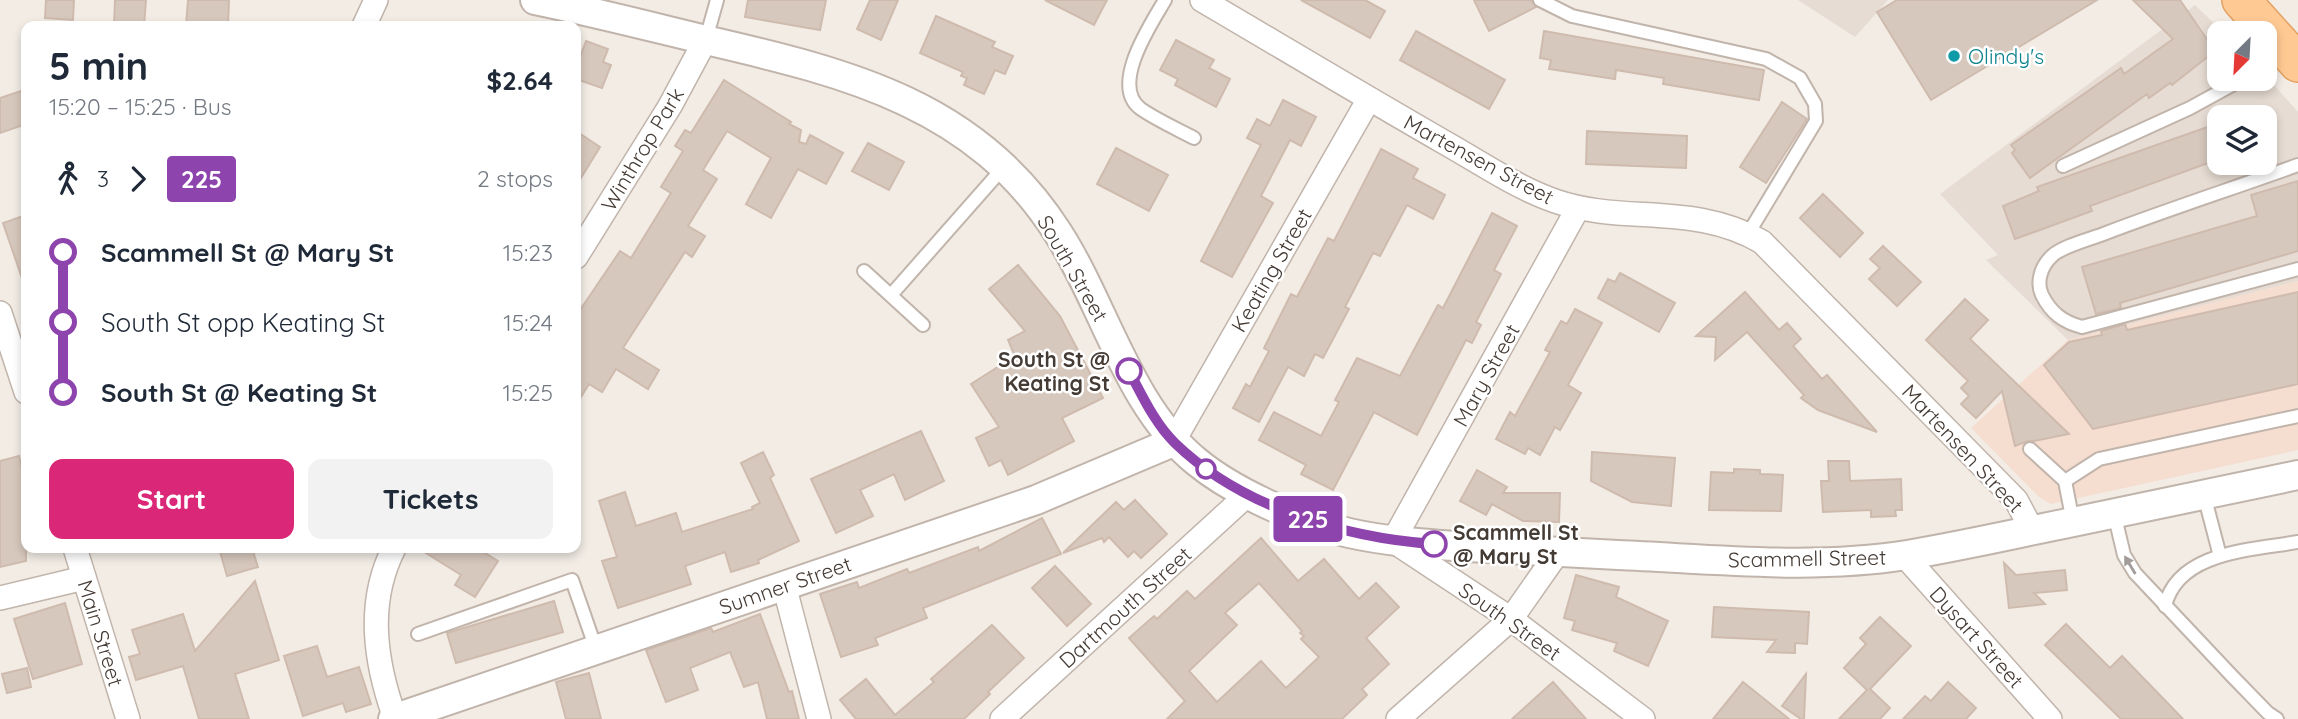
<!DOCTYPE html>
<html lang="en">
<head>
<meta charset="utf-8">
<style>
	:root { --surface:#fff; --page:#f2f2f3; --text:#1f2937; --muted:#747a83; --accent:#db2777 }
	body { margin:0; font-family:Quicksand,sans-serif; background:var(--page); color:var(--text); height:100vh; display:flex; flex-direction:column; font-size:26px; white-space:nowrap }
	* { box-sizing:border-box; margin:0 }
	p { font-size:23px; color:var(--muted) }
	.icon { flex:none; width:38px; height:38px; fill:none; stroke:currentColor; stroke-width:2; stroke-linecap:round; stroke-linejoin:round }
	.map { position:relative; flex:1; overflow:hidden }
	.side { position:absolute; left:21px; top:21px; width:560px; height:532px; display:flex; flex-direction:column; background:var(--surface); border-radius:14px; box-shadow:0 4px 10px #0003 }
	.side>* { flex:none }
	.badge { padding:0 14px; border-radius:5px; font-size:24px; line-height:46px }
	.needle { width:46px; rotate:204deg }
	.buttons { position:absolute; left:2207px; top:21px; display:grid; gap:14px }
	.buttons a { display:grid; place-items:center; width:70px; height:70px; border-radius:14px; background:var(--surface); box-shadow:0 4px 10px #0003; font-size:35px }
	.map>.badge { position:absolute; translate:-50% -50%; box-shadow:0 0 0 4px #fff }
	.legs { display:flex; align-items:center; gap:10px; height:77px; padding:0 28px; font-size:23px }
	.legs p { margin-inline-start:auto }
	.overview { display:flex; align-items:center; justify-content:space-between; height:119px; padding:0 28px }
	h1 { font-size:38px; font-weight:700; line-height:52px }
	.action { display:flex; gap:14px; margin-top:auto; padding:14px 28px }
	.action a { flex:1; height:80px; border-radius:14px; background:var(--accent); color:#fff; font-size:28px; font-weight:700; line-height:80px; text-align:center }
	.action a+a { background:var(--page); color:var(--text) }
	ul { padding:0 28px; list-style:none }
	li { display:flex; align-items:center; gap:24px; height:70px; font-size:26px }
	li i { display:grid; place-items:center; width:10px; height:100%; margin:0 9px; background:currentColor }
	li i::after { content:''; width:18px; height:18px; margin:-9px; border:5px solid; border-radius:50%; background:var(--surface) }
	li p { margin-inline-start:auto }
	li:first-child i { background:linear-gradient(#0000 50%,currentColor 0) }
	li:last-child i { background:linear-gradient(currentColor 50%,#0000 0) }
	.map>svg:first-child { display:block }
	.residential { fill:#e6dcd3; fill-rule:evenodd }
	.commercial { fill:#f5ddd0 }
	.building { fill:#d7c8bd; stroke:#cfbbae; stroke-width:2; fill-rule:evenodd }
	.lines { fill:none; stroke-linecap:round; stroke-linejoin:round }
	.service-casing { stroke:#c1b4ab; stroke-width:16 }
	.minor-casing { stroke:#c1b4ab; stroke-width:26 }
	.tertiary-casing { stroke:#c1b4ab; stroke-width:32 }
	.primary-casing { stroke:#e3a162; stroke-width:40 }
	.service { stroke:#fff; stroke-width:12 }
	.minor { stroke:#fff; stroke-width:23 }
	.tertiary { stroke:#fff; stroke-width:28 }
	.primary { stroke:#fec993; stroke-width:37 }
	.oneway { fill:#a29d9a }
	.line-1-casing { stroke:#fff; stroke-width:16 }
	.line-1 { stroke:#8e44ad; stroke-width:10 }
	.culture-dot { fill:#0f9aa8; stroke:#fff; stroke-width:2.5 }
	.stop-1-dot { fill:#fff; stroke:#8e44ad; stroke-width:3.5 }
	.labels { text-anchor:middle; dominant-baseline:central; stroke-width:5; stroke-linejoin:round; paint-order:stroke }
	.culture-label { font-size:21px; fill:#0d838f; stroke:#fff; text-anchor:start }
	.street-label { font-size:21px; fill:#453b35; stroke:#fff }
	.stop-label { font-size:21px; font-weight:bold; fill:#453b35; stroke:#fff; text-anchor:end }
</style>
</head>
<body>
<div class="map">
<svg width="2298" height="719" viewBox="0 0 2298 719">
	<rect width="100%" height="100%" fill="#f2ece5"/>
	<g class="residential">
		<polygon points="1798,0 1888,0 1855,37"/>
		<path d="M 2195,5 L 2224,33 L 2219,33 L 2219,79 L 2264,79 L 2265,75 L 2298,112 L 2298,281 L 2068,340 L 1986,260 L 1998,255 L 1940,194 ZM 2219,117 L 2264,117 L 2264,163 L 2219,163 Z"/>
	</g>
	<polygon class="commercial" points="2298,281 2298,450 2051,504 2039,497 1971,428 2068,340"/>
	<g class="building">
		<polygon points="46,0 74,0 73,20 45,18"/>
		<polygon points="115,0 146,0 144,26 114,26"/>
		<polygon points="188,0 229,0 228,26 186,26"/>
		<polygon points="748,0 826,0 820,30 745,17"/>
		<polygon points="870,0 898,0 881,40 857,29"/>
		<polygon points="1045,0 1107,0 1094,25"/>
		<polygon points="1301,0 1365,0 1385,11 1370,38"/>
		<polygon points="1474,0 1531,0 1536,7 1489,31"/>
		<polygon points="1897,0 2097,0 1931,100 1877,12"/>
		<polygon points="2133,0 2180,0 2215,51 2172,85 2170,83 2149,98 2147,94 2030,178 2012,153 2015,150 2011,145 2121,68 2124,74 2173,39"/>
		<polygon points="936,16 995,42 992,47 1013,56 1005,74 995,70 984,94 964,85 967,78 961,76 963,72 920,53"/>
		<polygon points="1416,31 1505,80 1489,109 1400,60"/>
		<polygon points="1544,31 1764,70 1759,100 1663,84 1664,78 1616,70 1615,79 1549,69 1551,60 1540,58"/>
		<polygon points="1176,40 1214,60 1209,68 1230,79 1216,107 1175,85 1178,79 1160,70"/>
		<polygon points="586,41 608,49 603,62 611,65 602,88 576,79 576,68"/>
		<polygon points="724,80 791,122 789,124 801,130 799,142 806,144 810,135 843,153 826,184 798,169 771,218 746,204 771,158 727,131 703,170 717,179 688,226 705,236 692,257 685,252 623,348 659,370 648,389 616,369 602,392 589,384 576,405 576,316 620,251 631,258 671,193 661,187 683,151 675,146 685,130 691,133"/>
		<polygon points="21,91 26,105 26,124 0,133 0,98"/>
		<polygon points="1283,100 1316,117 1301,146 1290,140 1261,196 1273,203 1232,277 1201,261 1261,145 1247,138 1257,119 1270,126"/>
		<polygon points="1782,102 1807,119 1766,183 1740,167"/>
		<polygon points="2219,123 2219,159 2090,206 2092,211 2015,239 2003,206 2039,191 2037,187"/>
		<polygon points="576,131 600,147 576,186"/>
		<polygon points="1587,131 1687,136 1686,168 1586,164"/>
		<polygon points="868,143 904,162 889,190 852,171"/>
		<polygon points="1116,148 1168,175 1149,211 1097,184"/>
		<polygon points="1381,149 1418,169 1413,178 1445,195 1433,219 1407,205 1380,256 1373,253 1345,307 1349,309 1323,358 1315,354 1304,376 1288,367 1259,422 1233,408 1246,384 1250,387 1269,351 1264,348 1291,294 1297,297 1328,238 1334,241"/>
		<polygon points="2298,181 2298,251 2120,303 2121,308 2096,314 2082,267 2257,216 2251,195"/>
		<polygon points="1823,194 1863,233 1840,257 1800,218"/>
		<polygon points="1492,213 1517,226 1494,270 1501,274 1476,322 1481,325 1472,343 1466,340 1417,435 1374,412 1333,490 1301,474 1306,465 1259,440 1274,412 1321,436 1339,402 1335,400 1357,358 1400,376 1438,305 1443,308"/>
		<polygon points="26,215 26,280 23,281 3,223"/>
		<polygon points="1883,246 1921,282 1897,306 1869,279 1880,268 1870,259"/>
		<polygon points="1018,265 1060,316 1103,398 1062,418 1074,441 1008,475 1001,460 989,466 976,438 999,427 971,384 1015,356 1008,340 1025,331 989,289"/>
		<polygon points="1620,273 1675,303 1659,332 1598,298 1608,279 1615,282"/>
		<polygon points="1745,292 1779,330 1787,323 1801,339 1793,346 1822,379 1827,375 1877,432 1818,410 1801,398 1804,395 1747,332 1715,360 1716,337 1696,336"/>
		<polygon points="2298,292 2298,384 2093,429 2044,365 2069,342 2102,335 2101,331 2125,324 2127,330"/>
		<polygon points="1965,299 1988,320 1970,339 2069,434 2034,441 2028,441 2015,446 2002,391 1976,418 1961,404 1969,396 1961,388 1968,381 1926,340"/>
		<polygon points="1575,309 1602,323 1568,385 1581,393 1560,430 1555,427 1540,455 1528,448 1525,454 1496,439 1510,412 1515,416 1550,352 1545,350 1561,321 1567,324"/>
		<polygon points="921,431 944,481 905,500 894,474 860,490 873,516 836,533 811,479"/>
		<polygon points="763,452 774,475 770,478 799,541 758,560 759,563 731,572 725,552 685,566 691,584 618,608 602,561 617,557 599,501 625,492 636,526 676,513 682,532 753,509 752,507 760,503 741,463"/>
		<polygon points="1592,452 1675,458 1671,506 1632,502 1591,481"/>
		<polygon points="19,456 26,486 26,561 0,567 0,461"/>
		<polygon points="1828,461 1849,461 1850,481 1901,479 1902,510 1895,510 1896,516 1871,517 1871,510 1823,512 1821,481 1829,481"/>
		<polygon points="1734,469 1760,470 1760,474 1783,475 1781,511 1709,510 1711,472 1734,473"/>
		<polygon points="1477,470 1507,487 1503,493 1560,493 1559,522 1523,521 1492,504 1486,515 1460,501"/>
		<polygon points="1135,500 1167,534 1141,558 1134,551 1128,557 1109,537 1104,542 1102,538 1063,553 1116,502 1124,510"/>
		<polygon points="1042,518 1061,554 923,608 927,618 875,638 878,645 841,657 820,594 857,582 859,588 907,569 909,573 978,547 979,551"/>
		<path d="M 1261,538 L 1298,581 L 1324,559 L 1359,599 L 1376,583 L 1399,607 L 1366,638 L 1389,664 L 1362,689 L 1367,695 L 1342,719 L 1167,719 L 1185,701 L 1129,638 L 1154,616 L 1157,619 L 1187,591 L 1195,599 ZM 1259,583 L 1302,631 L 1300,633 L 1304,636 L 1301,639 L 1319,657 L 1286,688 L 1261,661 L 1217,702 L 1189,671 L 1237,625 L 1225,613 Z"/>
		<polygon points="219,548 252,548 258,567 227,576"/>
		<polygon points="418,548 477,548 498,561 475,597 455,585 461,575"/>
		<polygon points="2004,563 2016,575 2065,570 2067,590 2034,593 2045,604 2009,608"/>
		<polygon points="1055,566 1091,604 1067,626 1032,588"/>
		<polygon points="1576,575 1619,587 1616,597 1668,621 1648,666 1614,651 1617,643 1572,630 1575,621 1564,618"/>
		<polygon points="255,581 279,660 235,674 249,719 199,719 183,666 136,680 129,657 140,654 132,630 183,614 195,651"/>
		<polygon points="554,601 563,632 456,663 447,633"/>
		<polygon points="65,603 82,664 33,679 14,619"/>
		<polygon points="1714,607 1809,612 1807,644 1795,643 1795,653 1767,652 1776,640 1712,637"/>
		<polygon points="760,614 789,692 792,691 799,719 767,719 758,682 744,687 730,652 690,668 698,690 666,702 646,650 711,628 713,632"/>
		<polygon points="1880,617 1911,646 1870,689 1890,708 1880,719 1839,719 1867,690 1844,668 1866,644 1860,638"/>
		<polygon points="2066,624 2110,668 2122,656 2183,719 2121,719 2045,645"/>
		<polygon points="992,625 1024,658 988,692 990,694 964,719 856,719 840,700 866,679 895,715 934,682 931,679"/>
		<polygon points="317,646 327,677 359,667 371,704 346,712 343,703 303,716 284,656"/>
		<polygon points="27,668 31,687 7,693 2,674"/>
		<polygon points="589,673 601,719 566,719 556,682"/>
		<polygon points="1806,674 1804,719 1801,719 1782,706"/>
		<polygon points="1553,682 1586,719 1512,719"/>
		<polygon points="1743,682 1763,698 1789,719 1713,719"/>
		<polygon points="1948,682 1976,708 1966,719 1903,719 1925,696 1931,701"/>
	</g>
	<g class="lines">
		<defs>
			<g id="service">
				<path d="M 1165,0 C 1151,24 1109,86 1141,109 C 1157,120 1177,129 1194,138"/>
				<polyline points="1540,0 1572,16 1766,59 1800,78 1815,104 1816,121 1748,234"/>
				<polyline points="706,39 717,0"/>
				<polyline points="2264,67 2286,56"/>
				<path d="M 2298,165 C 2234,188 2169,209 2106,233 C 2091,239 2062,246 2052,256 C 2041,266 2036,282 2042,295 C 2051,313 2063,322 2082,327 L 2298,269"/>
				<polyline points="2063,166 2190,108 2243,79"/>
				<polyline points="864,271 923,325"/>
				<polyline points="891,295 1003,168"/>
				<polyline points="2030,449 2065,481 2099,459 2298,416"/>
				<polyline points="2065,481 2073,522"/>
				<polyline points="2204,495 2220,556"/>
				<polyline points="2114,513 2124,555 2135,573 2232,676 2268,713 2277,719"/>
				<path d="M 2165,606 C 2178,551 2253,550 2298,542"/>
				<polyline points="418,634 572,580 596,649"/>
			</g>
			<g id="minor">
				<path d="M 1202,0 C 1282,47 1362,95 1442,141 C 1478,161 1515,187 1555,201 C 1624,225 1693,202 1762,242 L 2016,500 L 2032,530"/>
				<polyline points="364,26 376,0"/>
				<polyline points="1578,208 1393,541 1511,619 1643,719"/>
				<polyline points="576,257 670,106 706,39"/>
				<polyline points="0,313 26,392"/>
				<polyline points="1173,442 1369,99"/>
				<polyline points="75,548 128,719"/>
				<path d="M 394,548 C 366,603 375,662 395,718"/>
				<polyline points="1904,555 2050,719"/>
				<polyline points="784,585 819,719"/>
				<polyline points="0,598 84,578"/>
				<polyline points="1002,719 1247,495"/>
				<polyline points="1398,719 1511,619 1558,552"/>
			</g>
			<g id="tertiary">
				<path d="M 535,0 C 594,12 652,27 710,41 C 848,73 977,105 1058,233 C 1105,306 1128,406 1197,462 C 1235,493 1301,522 1349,533 C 1389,542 1428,544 1468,547 C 1518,550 1568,552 1618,555 C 1713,559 1812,570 1907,555 C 1962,546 2018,533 2073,522 C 2148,506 2223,491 2298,475"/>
				<polyline points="393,719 1036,500 1173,442"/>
			</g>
			<polyline id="primary" points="2241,0 2298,63"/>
		</defs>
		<use href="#service" class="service-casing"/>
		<use href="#minor" class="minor-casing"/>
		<use href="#tertiary" class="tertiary-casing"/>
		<use href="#primary" class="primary-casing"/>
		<use href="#service" class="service"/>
		<use href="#minor" class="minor"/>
		<use href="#tertiary" class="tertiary"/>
		<use href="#primary" class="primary"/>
	</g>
	<defs><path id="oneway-solid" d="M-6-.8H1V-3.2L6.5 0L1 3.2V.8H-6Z" transform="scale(1.75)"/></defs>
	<use class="oneway" href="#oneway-solid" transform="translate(2130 565) rotate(-121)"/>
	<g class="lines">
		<defs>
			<path id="line-1" d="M 1129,371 C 1142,395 1155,424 1175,443 C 1241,507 1345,538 1434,544"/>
		</defs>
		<use href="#line-1" class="line-1-casing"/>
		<use href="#line-1" class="line-1"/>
	</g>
	<circle class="culture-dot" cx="1954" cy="56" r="7"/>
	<g class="stop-1-dot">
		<circle cx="1129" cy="371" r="12"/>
		<circle cx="1206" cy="469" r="9"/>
		<circle cx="1434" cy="544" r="12"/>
	</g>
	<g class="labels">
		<g class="culture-label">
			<text x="1968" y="56">Olindy's</text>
		</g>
		<g class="street-label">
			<text transform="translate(642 149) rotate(-59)">Winthrop Park</text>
			<text transform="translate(1479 159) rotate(28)">Martensen Street</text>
			<text transform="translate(1073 268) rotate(60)">South Street</text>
			<text transform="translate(1271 270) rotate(-60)">Keating Street</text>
			<text transform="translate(1486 375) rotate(-61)">Mary Street</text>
			<text transform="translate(1963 448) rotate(47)">Martensen Street</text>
			<text transform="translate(1807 558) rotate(-1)">Scammell Street</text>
			<text transform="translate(785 585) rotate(-19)">Sumner Street</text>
			<text transform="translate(1125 607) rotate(-42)">Dartmouth Street</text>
			<text transform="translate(1510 621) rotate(35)">South Street</text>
			<text transform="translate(101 633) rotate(73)">Main Street</text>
			<text transform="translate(1977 637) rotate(48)">Dysart Street</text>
		</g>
		<g class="stop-label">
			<text x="1110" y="359">South St @<tspan x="1110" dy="24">Keating St</tspan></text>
			<text x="1453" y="532" text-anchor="start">Scammell St<tspan x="1453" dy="24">@ Mary St</tspan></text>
		</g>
	</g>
</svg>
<div class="buttons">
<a><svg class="needle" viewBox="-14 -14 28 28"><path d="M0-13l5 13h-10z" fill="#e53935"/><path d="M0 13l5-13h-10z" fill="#747a83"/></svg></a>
<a><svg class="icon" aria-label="layers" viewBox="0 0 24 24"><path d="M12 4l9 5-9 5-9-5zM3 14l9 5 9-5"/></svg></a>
</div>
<b class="badge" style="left:1308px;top:519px;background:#8e44ad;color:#fff">225</b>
<section class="side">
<div class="overview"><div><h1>5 min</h1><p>15:20 – 15:25 · Bus</p></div><b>$2.64</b></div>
<div class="legs"><svg class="icon" aria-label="walk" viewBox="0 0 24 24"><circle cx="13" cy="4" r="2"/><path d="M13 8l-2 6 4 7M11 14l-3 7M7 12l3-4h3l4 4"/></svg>3<svg class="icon" aria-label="forward" viewBox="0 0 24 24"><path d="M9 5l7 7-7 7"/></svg><b class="badge" style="background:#8e44ad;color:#fff">225</b><p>2 stops</p></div>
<ul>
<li><i style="color:#8e44ad"></i><b>Scammell St @ Mary St</b><p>15:23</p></li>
<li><i style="color:#8e44ad"></i><span>South St opp Keating St</span><p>15:24</p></li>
<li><i style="color:#8e44ad"></i><b>South St @ Keating St</b><p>15:25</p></li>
</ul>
<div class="action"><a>Start</a><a>Tickets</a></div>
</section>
</div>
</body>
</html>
